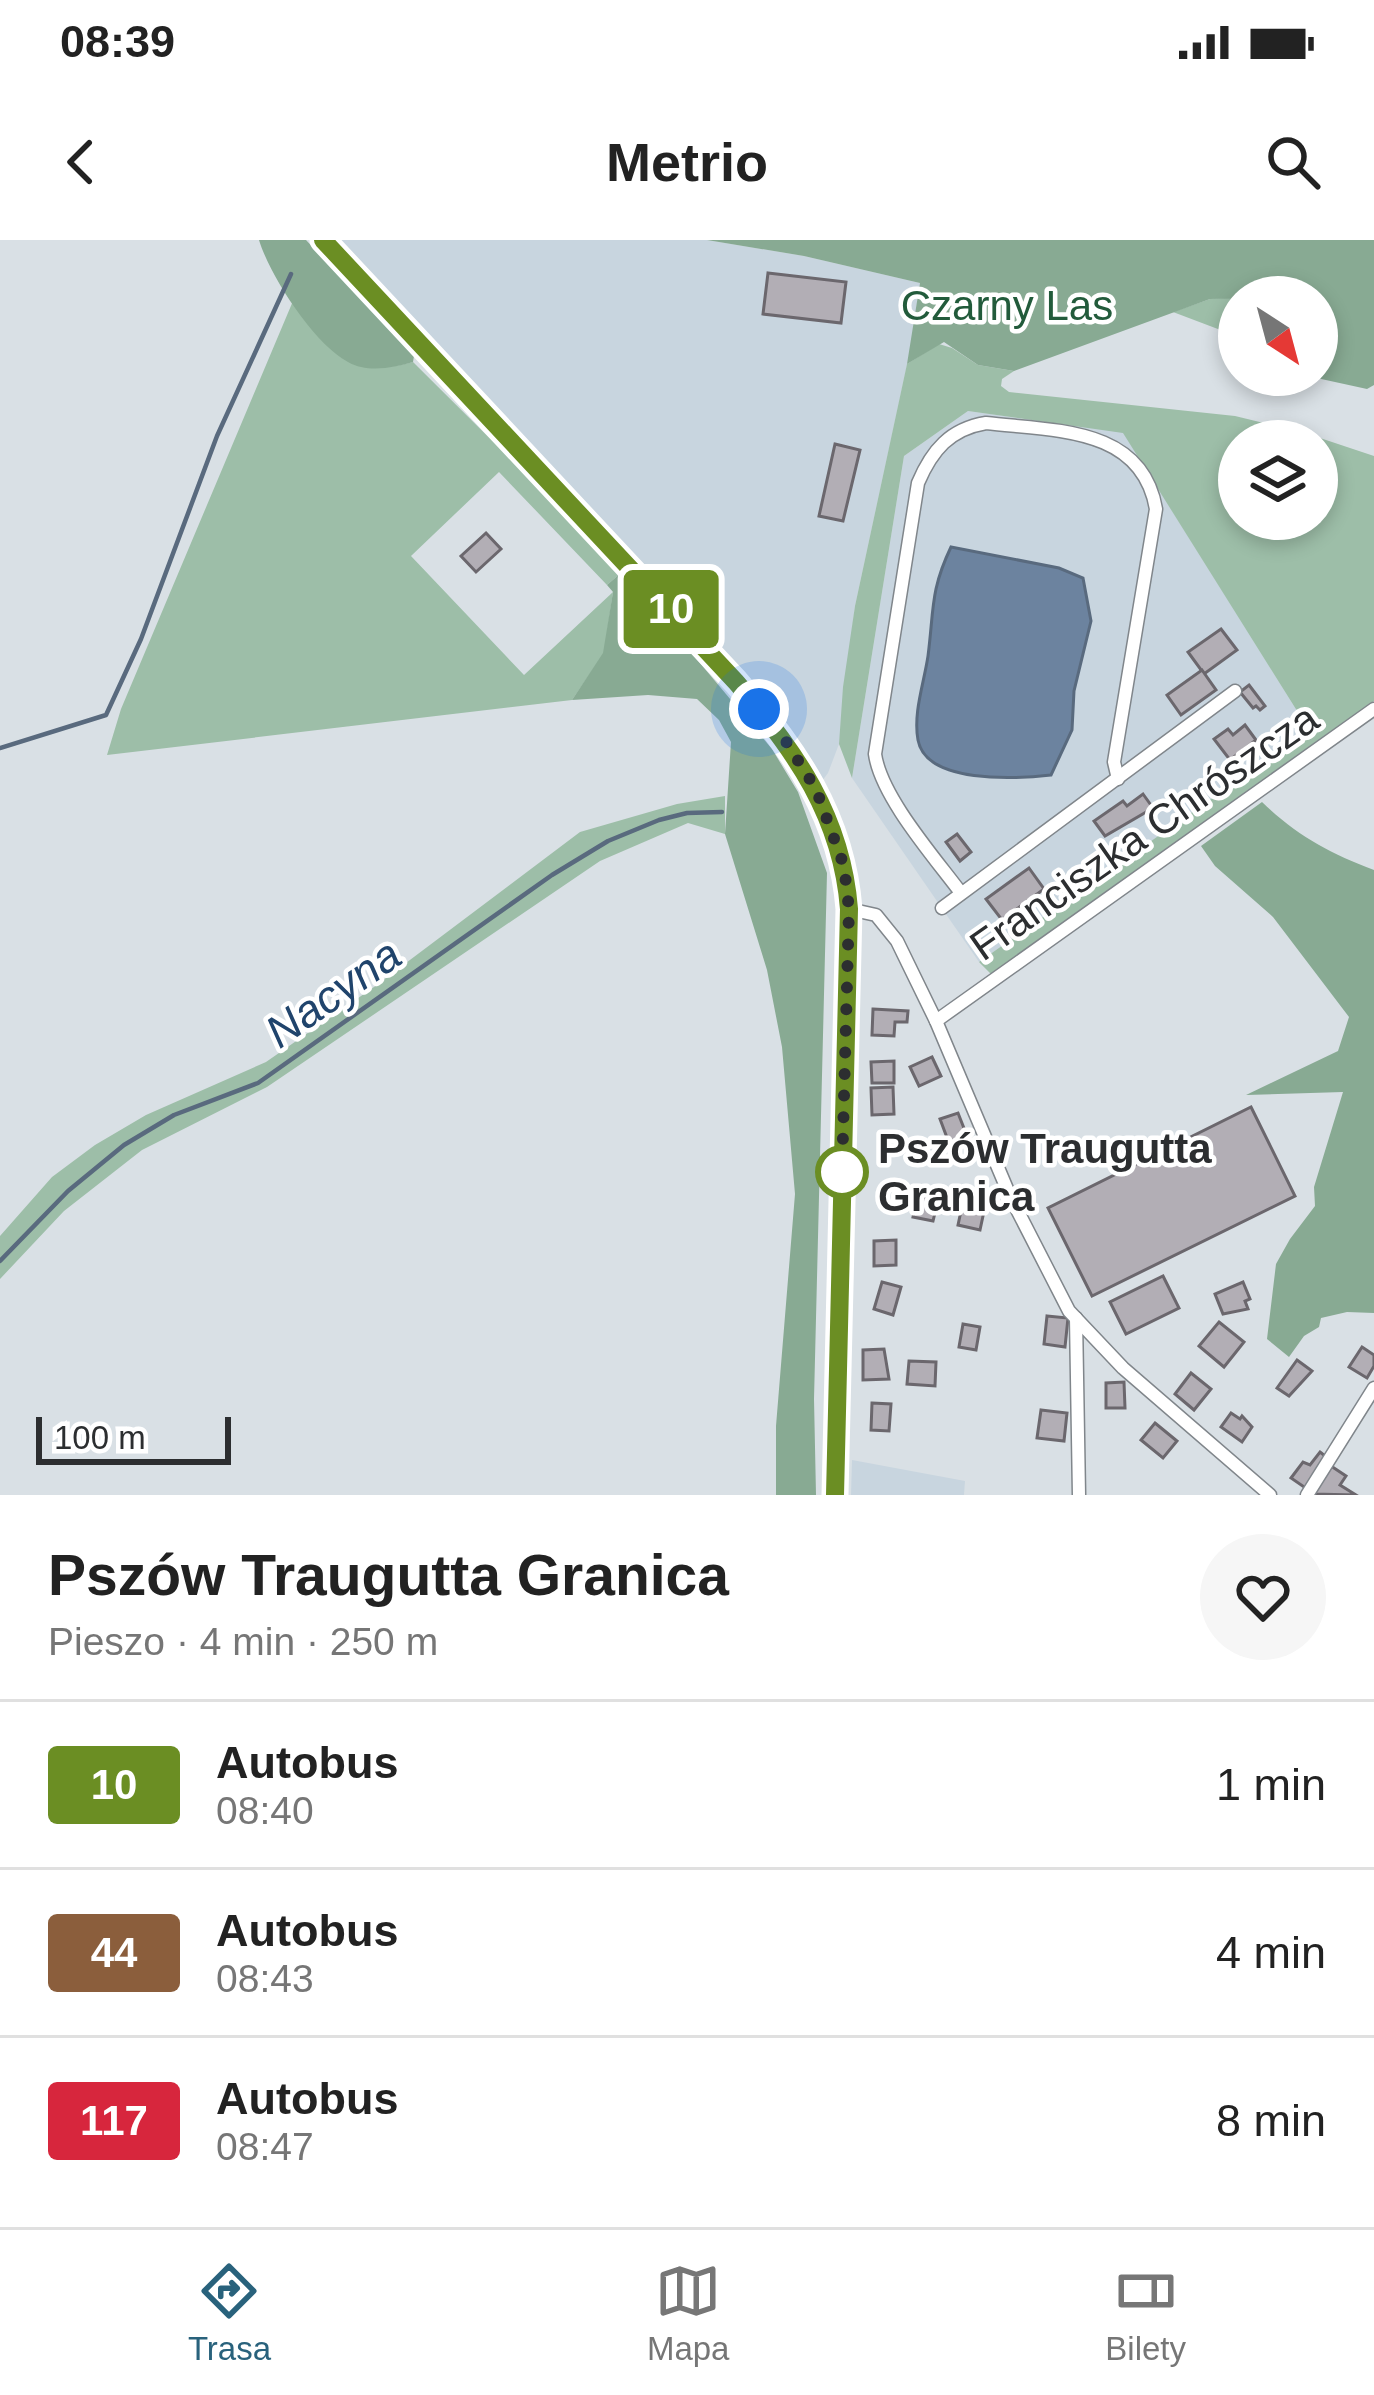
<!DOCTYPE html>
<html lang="pl">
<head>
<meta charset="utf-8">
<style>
	:root { --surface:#fff; --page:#f6f6f6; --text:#222; --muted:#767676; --line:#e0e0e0; --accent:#29627c }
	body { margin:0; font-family:Helvetica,sans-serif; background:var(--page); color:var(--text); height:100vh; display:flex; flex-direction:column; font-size:45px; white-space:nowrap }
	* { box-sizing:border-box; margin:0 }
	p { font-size:39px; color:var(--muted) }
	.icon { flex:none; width:66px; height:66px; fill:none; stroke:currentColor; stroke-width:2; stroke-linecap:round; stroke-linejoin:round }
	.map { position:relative; height:1255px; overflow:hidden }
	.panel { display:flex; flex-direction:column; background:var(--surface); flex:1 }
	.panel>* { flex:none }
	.badge { padding:0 24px; border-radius:9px; font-size:42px; line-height:78px }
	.needle { width:78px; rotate:144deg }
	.fabs { position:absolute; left:1218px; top:36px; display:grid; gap:24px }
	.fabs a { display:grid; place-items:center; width:120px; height:120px; border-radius:50%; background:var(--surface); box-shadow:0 6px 18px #0003; font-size:60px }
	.scale { position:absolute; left:36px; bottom:30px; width:195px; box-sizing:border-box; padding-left:12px; border:6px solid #2c2e30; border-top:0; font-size:33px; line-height:42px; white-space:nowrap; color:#2c2e30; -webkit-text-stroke:9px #fff; paint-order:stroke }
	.you { position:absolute; width:60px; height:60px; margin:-30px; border:9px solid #fff; border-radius:50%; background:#1a73e8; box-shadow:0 0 0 18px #1a73e833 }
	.map>.badge { position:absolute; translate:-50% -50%; box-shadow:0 0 0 6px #fff }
	.round { display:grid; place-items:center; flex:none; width:126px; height:126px; border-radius:63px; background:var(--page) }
	.headline { display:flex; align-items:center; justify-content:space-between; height:204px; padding:0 48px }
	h1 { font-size:57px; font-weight:800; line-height:90px }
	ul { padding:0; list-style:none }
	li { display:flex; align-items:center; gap:36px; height:168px; padding:0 48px; border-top:3px solid var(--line) }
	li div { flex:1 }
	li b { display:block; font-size:45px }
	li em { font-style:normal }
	li .badge { min-width:132px; font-weight:700; text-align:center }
	.status { display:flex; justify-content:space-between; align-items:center; height:84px; padding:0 60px; background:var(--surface); direction:ltr }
	.status svg { height:33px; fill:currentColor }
	header { display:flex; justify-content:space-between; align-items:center; height:156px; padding:0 48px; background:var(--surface); font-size:54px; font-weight:800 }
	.tabs { display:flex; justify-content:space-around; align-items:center; height:168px; border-top:3px solid var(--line); background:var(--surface); font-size:33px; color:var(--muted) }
	.tabs a { display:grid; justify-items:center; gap:6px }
	.tabs .on { color:var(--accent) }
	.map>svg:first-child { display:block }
	.built { fill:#c8d5df }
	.green { fill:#9dbea8; fill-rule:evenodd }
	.forest { fill:#88aa93 }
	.water { fill:#6c839f; stroke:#596a7e; stroke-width:3 }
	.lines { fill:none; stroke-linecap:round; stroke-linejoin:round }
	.stream { stroke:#596a7e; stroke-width:4.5 }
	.building { fill:#b2aeb5; stroke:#6b676d; stroke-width:3 }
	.minor-casing { stroke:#80868b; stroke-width:15 }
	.minor { stroke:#fff; stroke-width:12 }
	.line-casing { stroke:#fff; stroke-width:27 }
	.line { stroke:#6b8e23; stroke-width:18 }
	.walk { stroke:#2c2e30; stroke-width:12; stroke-dasharray:0 21.6 }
	.stop-dot { fill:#fff; stroke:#6b8e23; stroke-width:6 }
	.labels { text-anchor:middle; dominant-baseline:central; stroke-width:9; stroke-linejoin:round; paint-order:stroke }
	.park-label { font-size:42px; fill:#225b3b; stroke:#fff }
	.street-label { font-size:42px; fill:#2c2e30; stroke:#fff }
	.stop-label { font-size:42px; font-weight:bold; fill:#2c2e30; stroke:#fff; text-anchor:start }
	.water-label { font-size:45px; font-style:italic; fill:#20446c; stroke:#fff }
</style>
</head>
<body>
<div class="status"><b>08:39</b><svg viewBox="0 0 49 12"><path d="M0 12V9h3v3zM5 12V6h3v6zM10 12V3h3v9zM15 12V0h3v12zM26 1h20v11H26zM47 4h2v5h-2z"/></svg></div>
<header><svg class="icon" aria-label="back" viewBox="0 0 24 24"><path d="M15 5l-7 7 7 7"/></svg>Metrio<svg class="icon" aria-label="search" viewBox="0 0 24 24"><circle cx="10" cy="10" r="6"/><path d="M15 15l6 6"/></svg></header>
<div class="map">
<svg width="1374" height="1255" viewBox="0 0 1374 1255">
	<rect width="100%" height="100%" fill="#d9e0e5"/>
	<g class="built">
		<polygon points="323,0 707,0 804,16 920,43 910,111 855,366 839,504 828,533 816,549 782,495"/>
		<polygon points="968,171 1123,192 1309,490 979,722 852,538 904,216"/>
		<polygon points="852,1220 965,1241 964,1255 851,1255"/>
	</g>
	<g class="green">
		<polygon points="1239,57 1239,97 1173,72 1210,59"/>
		<path d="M 293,61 C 329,109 348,140 413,122 L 623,331 L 607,345 L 499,232 L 411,316 L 524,435 L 613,352 L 604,413 L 572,460 L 107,515 L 121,469 Z"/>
		<path d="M 939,104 L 952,108 L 978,125 L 1014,131 L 1002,139 L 1001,146 L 1009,152 L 1235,176 L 1305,193 L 1374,216 L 1374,461 L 992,735 L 979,722 L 1309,490 L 1123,193 L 968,171 L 904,216 L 852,538 L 839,504 L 843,447 L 855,366 L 907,124 ZM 1239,201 L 1317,201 L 1317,279 L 1239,279 Z"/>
		<polygon points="725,556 725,594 688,583 600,621 267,847 142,910 64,971 0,1039 0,996 52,937 95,905 146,875 266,822 374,747 580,592 677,564"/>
	</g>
	<g class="forest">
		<path d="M 259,0 L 306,0 L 414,116 L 413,122 C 393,128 367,133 348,122 C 314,104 270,36 259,0 Z"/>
		<polygon points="707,0 1374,0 1374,145 1367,149 1303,135 1317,135 1317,57 1210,59 1014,131 978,125 944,102 907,124 920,43 804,16"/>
		<polygon points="623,331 772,509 798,552 827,633 814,1159 816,1255 776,1255 776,1186 795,954 782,807 767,730 725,594 731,502 719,480 697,459 648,455 572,460 603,413 613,352 607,345"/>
		<path d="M 1262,562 C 1296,595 1329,613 1374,630 L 1374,1073 L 1347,1072 L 1321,1078 L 1319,1087 L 1304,1096 L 1289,1117 L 1267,1099 L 1276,1024 L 1290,999 L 1315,966 L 1314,947 L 1343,852 L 1246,855 L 1338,811 L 1349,777 L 1273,677 L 1215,626 L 1201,606 Z"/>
	</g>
	<path class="water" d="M 951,307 L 1059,328 L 1083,338 L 1091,381 L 1074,451 L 1072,490 L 1051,535 C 1015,539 926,544 918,500 C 913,473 924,443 928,416 C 934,370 930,351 951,307 Z"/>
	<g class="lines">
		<g class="stream">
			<polyline points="0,508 106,475 141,399 217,196 291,34"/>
			<polyline points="0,1021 68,951 124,905 174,875 258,843 552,635 608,601 659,580 687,573 722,572"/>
		</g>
	</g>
	<g class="building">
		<polygon points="768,33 846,42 841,83 763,74"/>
		<polygon points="835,204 860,210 843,281 819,276"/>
		<polygon points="486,293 501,309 476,332 461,316"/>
		<polygon points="1221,389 1237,410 1204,434 1188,412"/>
		<polygon points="1202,430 1216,450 1181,475 1167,455"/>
		<polygon points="1249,445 1265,466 1260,470 1256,466 1253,468 1240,452"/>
		<polygon points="1245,485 1256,500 1230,520 1214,499 1228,489 1233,495"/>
		<polygon points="1143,554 1153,568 1105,596 1094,581 1123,561 1127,566"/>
		<polygon points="957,594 971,612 960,621 946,602"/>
		<polygon points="1029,628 1044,649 1002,680 986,659"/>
		<polygon points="873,769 908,771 907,782 895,782 894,796 872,795"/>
		<polygon points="932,817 941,836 919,846 910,827"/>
		<polygon points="894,821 894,843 872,843 871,822"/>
		<polygon points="893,847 894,874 872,875 871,848"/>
		<polygon points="1251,867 1295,956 1092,1056 1048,968"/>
		<polygon points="958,873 967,896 949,903 940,879"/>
		<polygon points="920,947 940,952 933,981 913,977"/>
		<polygon points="964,957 986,962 980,990 958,985"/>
		<polygon points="896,1000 896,1025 874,1026 874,1001"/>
		<polygon points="1163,1036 1179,1068 1126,1094 1110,1062"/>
		<polygon points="882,1042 901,1047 893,1075 874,1069"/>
		<polygon points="1243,1042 1250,1059 1245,1061 1248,1069 1223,1074 1215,1054"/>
		<polygon points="1047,1076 1068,1078 1065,1107 1044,1104"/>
		<polygon points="1219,1082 1244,1102 1224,1127 1199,1106"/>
		<polygon points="963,1084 980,1087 976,1110 959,1107"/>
		<polygon points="1362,1107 1374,1115 1374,1126 1367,1138 1349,1127"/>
		<polygon points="884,1109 889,1139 863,1140 863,1110"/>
		<polygon points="1297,1120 1312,1131 1289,1156 1277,1148"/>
		<polygon points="909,1121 936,1122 935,1146 907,1144"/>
		<polygon points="1191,1133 1211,1149 1194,1170 1175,1154"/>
		<polygon points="1124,1142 1125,1168 1106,1168 1106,1143"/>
		<polygon points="872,1163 891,1164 889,1191 871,1190"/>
		<polygon points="1041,1170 1067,1173 1064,1201 1037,1198"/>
		<polygon points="1231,1173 1240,1179 1242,1176 1252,1187 1242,1202 1221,1187"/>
		<polygon points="1155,1183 1177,1201 1163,1218 1141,1200"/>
		<polygon points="1320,1212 1329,1219 1307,1249 1291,1238 1303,1222 1310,1225"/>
		<polygon points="1331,1226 1346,1236 1340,1245 1356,1255 1313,1254"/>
	</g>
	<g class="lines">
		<defs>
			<g id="minor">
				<path d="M 323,0 C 418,102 513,204 610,305 C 682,380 765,456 815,548 C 836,586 846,626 849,669 L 835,1255"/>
				<path d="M 961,653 C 935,618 881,557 875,514 L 918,243 C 932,210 950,189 986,183 C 1053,191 1142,186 1156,269 L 1114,522 L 1118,539"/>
				<polyline points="942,668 1235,451"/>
				<polyline points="849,669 876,675 897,701 936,781 1010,956 1069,1071 1123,1128 1270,1255"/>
				<polyline points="936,781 1374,469"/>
				<polyline points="1076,1078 1079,1255"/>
				<polyline points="1307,1255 1374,1148"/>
			</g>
		</defs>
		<use href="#minor" class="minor-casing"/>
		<use href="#minor" class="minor"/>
	</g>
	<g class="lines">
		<defs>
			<path id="line" d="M 323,0 L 736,442 C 795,510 842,577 849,669 L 835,1255"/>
		</defs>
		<use href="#line" class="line-casing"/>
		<use href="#line" class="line"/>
		<polyline class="walk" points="759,469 782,495 816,549 844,626 849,669 842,932"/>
	</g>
	<circle class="stop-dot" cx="842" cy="932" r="24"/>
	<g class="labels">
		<g class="park-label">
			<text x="1007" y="65">Czarny Las</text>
		</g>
		<g class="street-label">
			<text transform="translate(1144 592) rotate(-35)">Franciszka Chrószcza</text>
		</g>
		<g class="stop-label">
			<text x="878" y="908">Pszów Traugutta<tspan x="878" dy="48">Granica</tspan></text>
		</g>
		<g class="water-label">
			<text transform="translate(333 753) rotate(-35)">Nacyna</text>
		</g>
	</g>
</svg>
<div class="fabs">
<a><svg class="needle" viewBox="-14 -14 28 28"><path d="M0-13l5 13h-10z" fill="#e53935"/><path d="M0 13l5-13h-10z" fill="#767676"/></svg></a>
<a><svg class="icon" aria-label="layers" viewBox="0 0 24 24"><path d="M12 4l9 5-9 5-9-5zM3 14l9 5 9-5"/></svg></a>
</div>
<div class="scale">100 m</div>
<div class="you" style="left:759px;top:469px"></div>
<b class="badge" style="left:671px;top:369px;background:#6b8e23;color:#fff">10</b>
</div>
<section class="panel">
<div class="headline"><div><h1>Pszów Traugutta Granica</h1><p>Pieszo · 4 min · 250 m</p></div><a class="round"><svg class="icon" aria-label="heart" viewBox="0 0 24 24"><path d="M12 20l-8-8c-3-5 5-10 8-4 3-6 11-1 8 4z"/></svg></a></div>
<ul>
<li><span class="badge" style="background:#6b8e23;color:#fff">10</span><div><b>Autobus</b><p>08:40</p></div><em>1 min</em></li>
<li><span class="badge" style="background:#8b5e3c;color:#fff">44</span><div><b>Autobus</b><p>08:43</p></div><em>4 min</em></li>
<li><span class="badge" style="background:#d7263d;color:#fff">117</span><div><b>Autobus</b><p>08:47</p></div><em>8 min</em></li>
</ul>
</section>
<nav class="tabs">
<a class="on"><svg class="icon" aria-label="directions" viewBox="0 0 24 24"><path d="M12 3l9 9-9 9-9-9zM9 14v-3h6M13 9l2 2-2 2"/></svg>Trasa</a>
<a><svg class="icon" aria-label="map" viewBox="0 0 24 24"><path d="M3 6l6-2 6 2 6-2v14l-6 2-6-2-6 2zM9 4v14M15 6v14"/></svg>Mapa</a>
<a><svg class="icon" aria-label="tickets" viewBox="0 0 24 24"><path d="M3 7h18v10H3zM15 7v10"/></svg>Bilety</a>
</nav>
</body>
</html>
